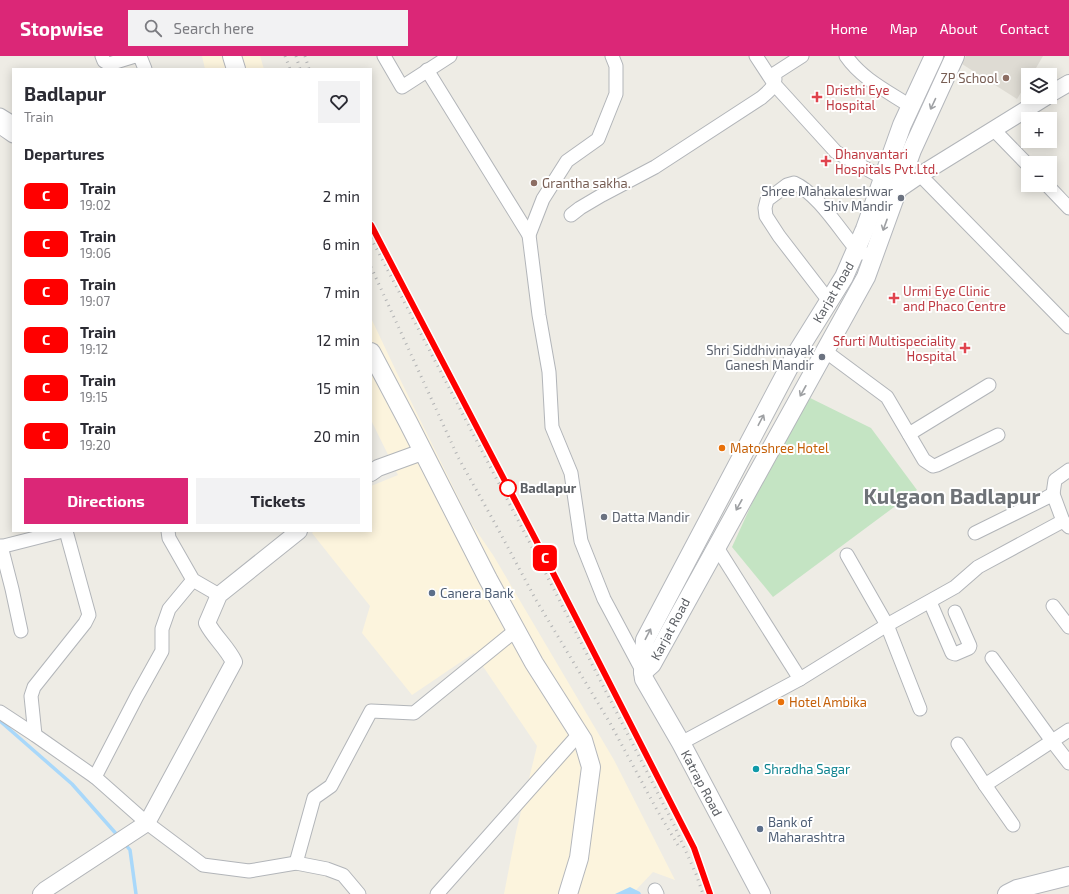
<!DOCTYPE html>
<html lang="en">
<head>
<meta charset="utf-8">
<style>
	:root { --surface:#fff; --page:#f2f2f3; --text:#2b2b33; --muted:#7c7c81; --accent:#db2777 }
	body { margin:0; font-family:"Exo 2",sans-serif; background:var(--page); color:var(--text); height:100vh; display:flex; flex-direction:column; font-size:15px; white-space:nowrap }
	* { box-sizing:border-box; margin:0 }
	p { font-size:13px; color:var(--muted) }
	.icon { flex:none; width:22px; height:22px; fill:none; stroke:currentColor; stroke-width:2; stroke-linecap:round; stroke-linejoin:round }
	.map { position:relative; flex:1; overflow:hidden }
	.drawer { position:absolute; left:12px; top:12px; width:360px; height:464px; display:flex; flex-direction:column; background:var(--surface); border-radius:0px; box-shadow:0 2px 10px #0003 }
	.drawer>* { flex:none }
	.badge { padding:0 8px; border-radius:6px; font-size:14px; line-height:26px }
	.buttons { position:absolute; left:1021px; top:12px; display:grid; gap:8px }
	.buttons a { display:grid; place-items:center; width:36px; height:36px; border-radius:0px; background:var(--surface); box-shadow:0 2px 10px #0003; font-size:20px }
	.map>.badge { position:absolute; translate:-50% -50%; box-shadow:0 0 0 2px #fff }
	h2 { padding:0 12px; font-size:15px; line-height:36px }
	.round { display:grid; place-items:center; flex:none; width:42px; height:42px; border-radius:0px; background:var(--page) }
	.overview { display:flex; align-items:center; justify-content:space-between; height:68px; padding:0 12px }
	h1 { font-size:19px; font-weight:700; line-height:30px }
	.action { display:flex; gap:8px; margin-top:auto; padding:8px 12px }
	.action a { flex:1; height:46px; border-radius:0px; background:var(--accent); color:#fff; font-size:16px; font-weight:700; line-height:46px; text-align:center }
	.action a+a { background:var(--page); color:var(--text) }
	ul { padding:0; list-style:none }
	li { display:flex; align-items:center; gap:12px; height:48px; padding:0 12px }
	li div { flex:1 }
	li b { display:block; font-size:15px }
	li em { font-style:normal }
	li .badge { min-width:44px; font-weight:700; text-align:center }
	header { display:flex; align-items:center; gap:24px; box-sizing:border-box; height:56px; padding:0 20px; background:var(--accent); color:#fff }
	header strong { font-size:19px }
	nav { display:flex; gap:22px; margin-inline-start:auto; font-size:14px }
	.search { width:280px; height:36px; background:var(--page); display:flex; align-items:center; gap:10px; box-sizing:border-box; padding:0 14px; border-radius:0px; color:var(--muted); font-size:15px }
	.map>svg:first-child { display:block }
	.commercial { fill:#fcf4dd }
	.education { fill:#dedbd3 }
	.green { fill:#c4e4c3 }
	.water { fill:#a9d8fa }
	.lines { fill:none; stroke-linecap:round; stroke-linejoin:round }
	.stream { stroke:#a9d8fa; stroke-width:3.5 }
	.minor-casing { stroke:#b2b5b9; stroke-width:15 }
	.tertiary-casing { stroke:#b2b5b9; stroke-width:18 }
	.secondary-casing { stroke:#b4b7bc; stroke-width:20 }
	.minor { stroke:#fff; stroke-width:13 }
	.tertiary { stroke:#fff; stroke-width:16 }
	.secondary { stroke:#fff; stroke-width:18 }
	.rail { stroke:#b3b4b5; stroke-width:3; stroke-dasharray:1 5; stroke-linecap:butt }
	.oneway { stroke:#9ea0a3 }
	.line-casing { stroke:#fff; stroke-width:9 }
	.line { stroke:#f00; stroke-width:6 }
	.education-dot { fill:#8d6e63; stroke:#fff; stroke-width:1.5 }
	.health-dot { fill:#e0444e; stroke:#fff; stroke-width:1.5 }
	.worship-dot { fill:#6b7280; stroke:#fff; stroke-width:1.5 }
	.food-dot { fill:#e8710a; stroke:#fff; stroke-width:1.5 }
	.stop-dot { fill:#fff; stroke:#f00; stroke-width:2 }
	.service-dot { fill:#5c6f8a; stroke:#fff; stroke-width:1.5 }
	.culture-dot { fill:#0f9aa8; stroke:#fff; stroke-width:1.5 }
	.labels { text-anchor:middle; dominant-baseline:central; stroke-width:4; stroke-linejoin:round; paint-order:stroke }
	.education-label { font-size:13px; fill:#785e54; stroke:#fff; text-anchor:end }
	.health-label { font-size:13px; fill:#be3a42; stroke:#fff; text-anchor:start }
	.worship-label { font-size:13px; fill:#5b616d; stroke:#fff; text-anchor:end }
	.street-label { font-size:13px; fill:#5d6065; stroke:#fff }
	.food-label { font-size:13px; fill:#c56008; stroke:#fff; text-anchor:start }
	.stop-label { font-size:13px; font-weight:bold; fill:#5d6065; stroke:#fff; text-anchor:start }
	.service-label { font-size:13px; fill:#4e5e75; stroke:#fff; text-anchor:start }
	.culture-label { font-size:13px; fill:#0d838f; stroke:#fff; text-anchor:start }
	.town-label { font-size:21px; font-weight:bold; fill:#6e7277; stroke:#fff }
</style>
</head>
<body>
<header>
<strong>Stopwise</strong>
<div class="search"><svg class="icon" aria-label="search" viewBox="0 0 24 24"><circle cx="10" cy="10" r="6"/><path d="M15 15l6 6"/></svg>Search here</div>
<nav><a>Home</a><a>Map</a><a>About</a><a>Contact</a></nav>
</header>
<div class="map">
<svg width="1069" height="838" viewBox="0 0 1069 838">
	<rect width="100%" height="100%" fill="#eeece5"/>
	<g class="commercial">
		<polygon points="202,0 260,0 264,13 205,13"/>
		<polygon points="371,262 397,317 471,467 493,499 614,704 675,824 653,816 636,834 630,838 504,838 516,776 537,690 474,597 412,639 362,577 370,550 312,477 314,475 371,475 371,430 398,419 371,364"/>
	</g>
	<polygon class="education" points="966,0 1043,0 1032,19 1028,19 1028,25 1017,43 962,8"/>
	<polygon class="green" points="802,338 871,372 917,434 773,541 732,491"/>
	<polygon class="water" points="630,831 640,836 641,838 615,838"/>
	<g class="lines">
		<g class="stream">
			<polyline points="0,665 72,728 119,781"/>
			<polyline points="125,788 130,794 136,838"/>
		</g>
		<defs>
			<g id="minor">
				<polyline points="102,0 104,5 109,8 135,0"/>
				<polyline points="137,0 141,3 145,13"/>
				<polyline points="384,0 402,31 450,0"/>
				<polyline points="612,0 616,10 616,38 598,83 567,105 543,143 529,179 539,259 549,316 552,371 571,417 581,485 604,543 643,616"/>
				<polyline points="756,0 775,29 836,96 883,122"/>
				<path d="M 846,0 C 862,23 887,35 910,50"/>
				<polyline points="427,14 529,179"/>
				<polyline points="0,59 13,67"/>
				<polyline points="0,71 13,80"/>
				<polyline points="993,73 1028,109"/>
				<polyline points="920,119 1069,271"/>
				<polyline points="1047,129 1069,152"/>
				<path d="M 571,159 L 580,152 L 602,139 L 655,111 L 761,42 C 769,35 778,29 774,18 L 802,0"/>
				<path d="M 829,245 L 779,180 L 766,160 L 765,152 L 767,144 L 787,129 L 794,127 C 817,137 840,174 856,193 L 863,197"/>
				<polyline points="825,295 887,341 924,404 933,410 937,409 998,379"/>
				<polyline points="909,378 989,329"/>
				<polyline points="1053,438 1063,465 1069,471"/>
				<polyline points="168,475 169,482 193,524 219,539"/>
				<polyline points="975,477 1046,442 1053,438 1055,424 1069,414"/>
				<polyline points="1,490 12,533 21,575"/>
				<polyline points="716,490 800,623"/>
				<polyline points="0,491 63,475"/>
				<polyline points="847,499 887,569 920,653"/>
				<polyline points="193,524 169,553 162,573 162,595 137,640 95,721 147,767 203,809 249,815 296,807 327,813 343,819 359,838"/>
				<polyline points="930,546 952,597 955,598 969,592 970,590 955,556"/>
				<polyline points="1053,550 1069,571"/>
				<polyline points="992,602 1052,685 1069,707"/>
				<polyline points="0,656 35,679 95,721"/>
				<polyline points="35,679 31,640 34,631 85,567 89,559 66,475"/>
				<polyline points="681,687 800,623 887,569 955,531 978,511 1063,465"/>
				<polyline points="958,688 985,729 1013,769"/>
				<polyline points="985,729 1069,674"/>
				<polyline points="296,807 314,742 331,730 371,655 414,657 516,574"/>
				<polyline points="655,834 657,838"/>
				<polyline points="437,838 579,678"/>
			</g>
			<g id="tertiary">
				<polyline points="1050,38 1069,27"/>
				<polyline points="894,131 898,134 920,119 1046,41"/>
				<polyline points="371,417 378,412 422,396"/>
				<path d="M 41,838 L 45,834 L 147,767 L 234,606 C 227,591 214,581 207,567 L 219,539 L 299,475"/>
			</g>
			<g id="secondary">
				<polyline points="232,0 236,13"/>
				<polyline points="371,296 408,366 488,523 534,607 583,684 591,711 579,802 568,838"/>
				<polyline points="643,616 652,608 866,221 912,94 955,0"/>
				<polyline points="761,838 681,687 644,623 643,616 645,584 796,298 844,221 865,173 902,69 934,0"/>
				<polyline points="1007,838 1017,833 1069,820"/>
			</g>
		</defs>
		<use href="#minor" class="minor-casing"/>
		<use href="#tertiary" class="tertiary-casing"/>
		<use href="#secondary" class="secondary-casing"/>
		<use href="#minor" class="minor"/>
		<use href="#tertiary" class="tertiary"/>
		<use href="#secondary" class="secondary"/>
		<g class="rail">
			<polyline points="285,0 290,13"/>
			<polyline points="296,0 300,13"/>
			<polyline points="305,0 309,13"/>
			<polyline points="371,169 551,513 694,792 710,838"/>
			<polyline points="371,182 545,516 674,769 696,818 703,838"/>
			<polyline points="371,211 458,401 497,471 536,544 610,667 657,754 679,791"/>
		</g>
	</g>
	<defs><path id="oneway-shaft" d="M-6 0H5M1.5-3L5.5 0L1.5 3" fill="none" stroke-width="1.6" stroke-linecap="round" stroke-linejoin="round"/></defs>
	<g class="oneway">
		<use href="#oneway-shaft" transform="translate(933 48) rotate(115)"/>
		<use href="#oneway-shaft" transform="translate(885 169) rotate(110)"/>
		<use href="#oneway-shaft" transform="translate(803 335) rotate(119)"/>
		<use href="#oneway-shaft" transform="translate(761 364) rotate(-62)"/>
		<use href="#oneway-shaft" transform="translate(739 449) rotate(119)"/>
		<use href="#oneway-shaft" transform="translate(648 578) rotate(-63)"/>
	</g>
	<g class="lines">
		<defs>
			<polyline id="line" points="371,169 551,513 694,792 710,838"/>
		</defs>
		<use href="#line" class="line-casing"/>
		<use href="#line" class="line"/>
	</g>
	<g class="education-dot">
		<circle cx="1006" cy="22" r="4"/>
		<circle cx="534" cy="127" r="4"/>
	</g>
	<g class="health-dot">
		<path d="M815 35h4v4h4v4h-4v4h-4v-4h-4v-4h4z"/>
		<path d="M824 99h4v4h4v4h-4v4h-4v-4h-4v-4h4z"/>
		<path d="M892 236h4v4h4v4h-4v4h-4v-4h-4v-4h4z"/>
		<path d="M963 286h4v4h4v4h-4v4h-4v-4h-4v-4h4z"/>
	</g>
	<g class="worship-dot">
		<circle cx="901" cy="142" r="4"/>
		<circle cx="822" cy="301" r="4"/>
		<circle cx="604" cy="461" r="4"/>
	</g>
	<g class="food-dot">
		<circle cx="722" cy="392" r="4"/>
		<circle cx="781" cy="646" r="4"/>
	</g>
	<circle class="stop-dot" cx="508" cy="432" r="8"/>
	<g class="service-dot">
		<circle cx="432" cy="537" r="4"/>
		<circle cx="760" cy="773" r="4"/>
	</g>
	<circle class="culture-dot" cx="756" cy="713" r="4"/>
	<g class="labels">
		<g class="education-label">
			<text x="998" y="22">ZP School</text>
			<text x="542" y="127" text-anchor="start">Grantha sakha.</text>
		</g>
		<g class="health-label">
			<text x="826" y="34">Dristhi Eye<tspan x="826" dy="15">Hospital</tspan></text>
			<text x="835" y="98">Dhanvantari<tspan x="835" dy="15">Hospitals Pvt.Ltd.</tspan></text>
			<text x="903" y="235">Urmi Eye Clinic<tspan x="903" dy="15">and Phaco Centre</tspan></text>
			<text x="956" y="285" text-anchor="end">Sfurti Multispeciality<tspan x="956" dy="15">Hospital</tspan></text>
		</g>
		<g class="worship-label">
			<text x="893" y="135">Shree Mahakaleshwar<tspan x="893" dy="15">Shiv Mandir</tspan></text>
			<text x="814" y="294">Shri Siddhivinayak<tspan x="814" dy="15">Ganesh Mandir</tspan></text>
			<text x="612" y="461" text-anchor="start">Datta Mandir</text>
		</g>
		<g class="street-label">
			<text transform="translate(833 236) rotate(-60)">Karjat Road</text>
			<text transform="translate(670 573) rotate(-62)">Karjat Road</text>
			<text transform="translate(702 727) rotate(62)">Katrap Road</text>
		</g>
		<g class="food-label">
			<text x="730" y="392">Matoshree Hotel</text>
			<text x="789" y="646">Hotel Ambika</text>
		</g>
		<g class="stop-label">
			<text x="520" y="432">Badlapur</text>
		</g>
		<g class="service-label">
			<text x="440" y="537">Canera Bank</text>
			<text x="768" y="766">Bank of<tspan x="768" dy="15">Maharashtra</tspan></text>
		</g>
		<g class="culture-label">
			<text x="764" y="713">Shradha Sagar</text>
		</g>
		<g class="town-label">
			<text x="952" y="439">Kulgaon Badlapur</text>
		</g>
	</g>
</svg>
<div class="buttons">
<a><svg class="icon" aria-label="layers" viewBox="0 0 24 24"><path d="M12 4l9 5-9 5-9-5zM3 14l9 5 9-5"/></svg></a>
<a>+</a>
<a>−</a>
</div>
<b class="badge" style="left:545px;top:502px;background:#f00;color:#fff">C</b>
<section class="drawer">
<div class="overview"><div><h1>Badlapur</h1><p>Train</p></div><a class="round"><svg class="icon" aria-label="heart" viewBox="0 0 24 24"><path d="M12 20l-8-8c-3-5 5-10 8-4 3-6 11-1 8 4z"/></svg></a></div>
<h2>Departures</h2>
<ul>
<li><span class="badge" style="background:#f00;color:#fff">C</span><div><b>Train</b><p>19:02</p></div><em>2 min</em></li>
<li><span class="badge" style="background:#f00;color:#fff">C</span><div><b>Train</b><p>19:06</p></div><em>6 min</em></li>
<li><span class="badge" style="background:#f00;color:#fff">C</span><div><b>Train</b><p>19:07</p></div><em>7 min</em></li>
<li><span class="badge" style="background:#f00;color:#fff">C</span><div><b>Train</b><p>19:12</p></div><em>12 min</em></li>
<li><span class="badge" style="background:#f00;color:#fff">C</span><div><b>Train</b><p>19:15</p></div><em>15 min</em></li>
<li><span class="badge" style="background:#f00;color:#fff">C</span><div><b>Train</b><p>19:20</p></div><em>20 min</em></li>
</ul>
<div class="action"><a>Directions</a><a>Tickets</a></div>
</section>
</div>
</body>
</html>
